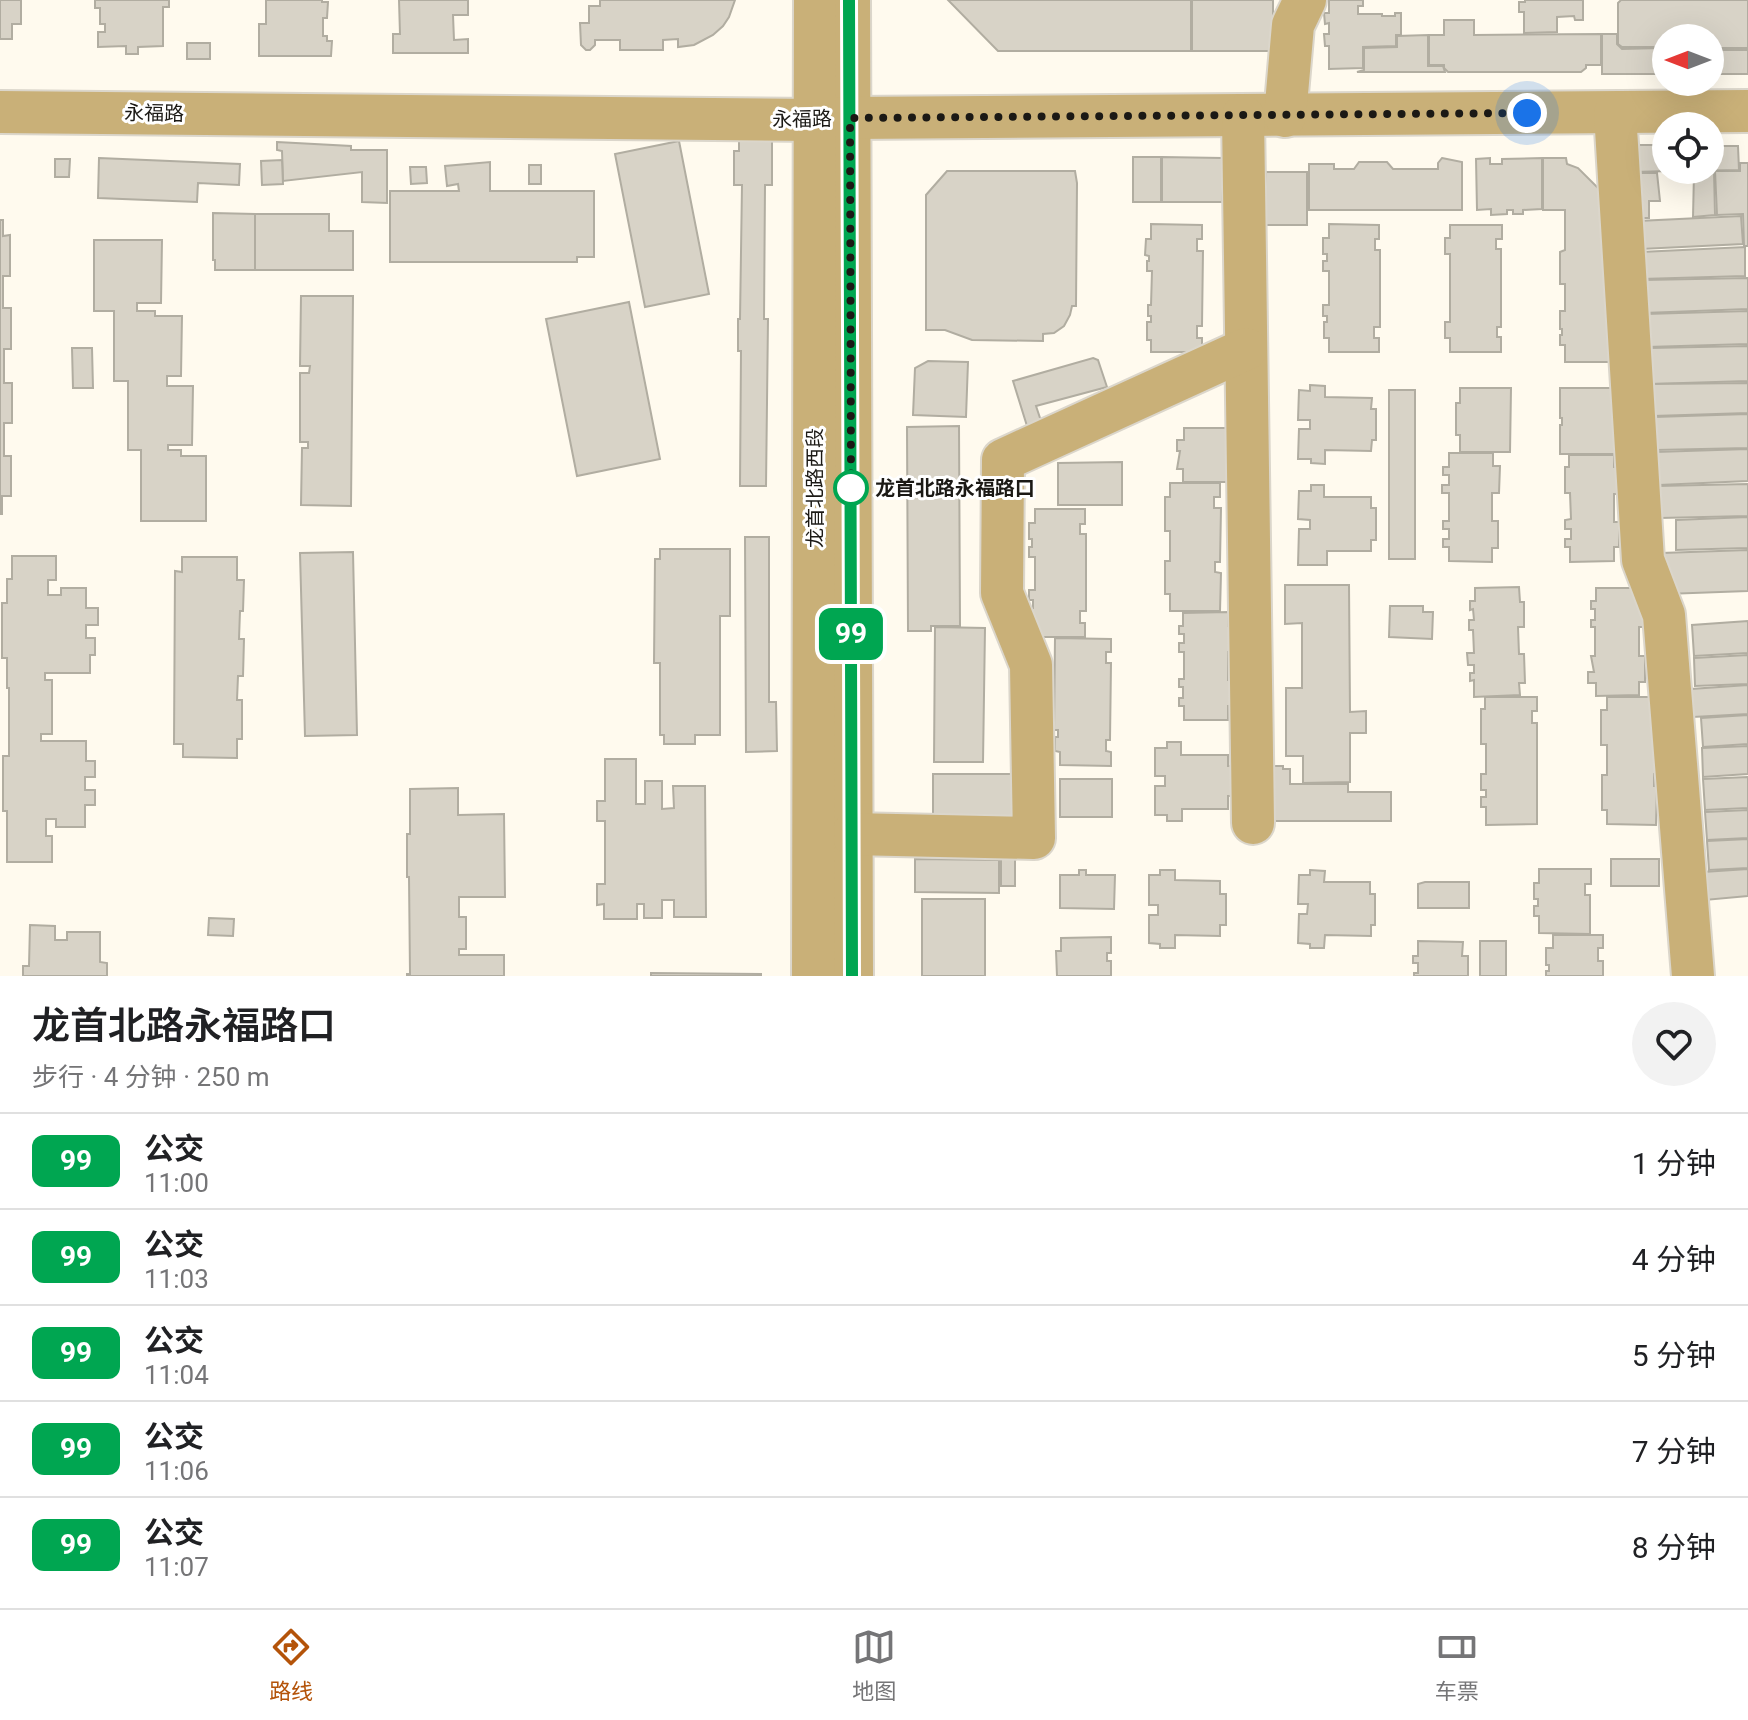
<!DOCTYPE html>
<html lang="zh">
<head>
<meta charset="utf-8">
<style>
	:root { --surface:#fff; --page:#f2f2f2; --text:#202124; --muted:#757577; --line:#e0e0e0; --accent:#b45309 }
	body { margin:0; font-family:Roboto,"Noto Sans SC",sans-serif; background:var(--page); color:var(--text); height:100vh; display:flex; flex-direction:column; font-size:30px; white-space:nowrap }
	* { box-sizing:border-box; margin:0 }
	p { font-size:26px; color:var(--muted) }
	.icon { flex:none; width:44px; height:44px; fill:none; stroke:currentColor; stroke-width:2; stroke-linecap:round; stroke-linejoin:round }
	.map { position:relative; height:976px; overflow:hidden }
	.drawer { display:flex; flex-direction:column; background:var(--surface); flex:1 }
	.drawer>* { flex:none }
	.badge { padding:0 16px; border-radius:12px; font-size:28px; line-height:52px }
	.needle { width:52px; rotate:270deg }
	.controls { position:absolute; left:1652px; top:24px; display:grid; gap:16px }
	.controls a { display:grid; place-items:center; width:72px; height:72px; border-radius:50%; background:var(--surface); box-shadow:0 8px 32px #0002; font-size:40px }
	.you { position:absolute; width:40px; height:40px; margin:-20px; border:6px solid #fff; border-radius:50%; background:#1a73e8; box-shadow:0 0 0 12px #1a73e833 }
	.map>.badge { position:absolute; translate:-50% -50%; box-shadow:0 0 0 4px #fff }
	.round { display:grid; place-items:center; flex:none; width:84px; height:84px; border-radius:42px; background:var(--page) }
	.summary { display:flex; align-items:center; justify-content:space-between; height:136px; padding:0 32px }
	h1 { font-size:38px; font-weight:600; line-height:60px }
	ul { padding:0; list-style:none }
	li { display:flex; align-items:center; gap:24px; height:96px; padding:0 32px; border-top:2px solid var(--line) }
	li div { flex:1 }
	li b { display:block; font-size:30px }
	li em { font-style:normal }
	li .badge { min-width:88px; font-weight:700; text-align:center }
	.tab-bar { display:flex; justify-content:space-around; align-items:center; height:112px; border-top:2px solid var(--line); background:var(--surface); font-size:22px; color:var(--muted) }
	.tab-bar a { display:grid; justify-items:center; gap:4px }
	.tab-bar .on { color:var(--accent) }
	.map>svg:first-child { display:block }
	.building { fill:#d8d3c7; stroke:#b1ada1; stroke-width:2 }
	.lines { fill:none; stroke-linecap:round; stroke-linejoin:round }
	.minor-casing { stroke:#dbd6cb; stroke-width:46 }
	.minor { stroke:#c9b078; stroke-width:42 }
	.line-casing { stroke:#fff; stroke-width:18 }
	.line { stroke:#00a651; stroke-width:12 }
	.walk { stroke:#1b1915; stroke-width:8; stroke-dasharray:0 14.4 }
	.stop-dot { fill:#fff; stroke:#00a651; stroke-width:4 }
	.labels { text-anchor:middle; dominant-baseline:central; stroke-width:6; stroke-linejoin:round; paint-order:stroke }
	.street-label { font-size:20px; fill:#1b1915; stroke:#fff }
	.stop-label { font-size:20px; font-weight:bold; fill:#1b1915; stroke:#fff; text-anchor:start }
</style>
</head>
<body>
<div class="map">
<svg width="1748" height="976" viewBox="0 0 1748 976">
	<rect width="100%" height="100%" fill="#fffaee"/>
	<g class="building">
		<polygon points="0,0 21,0 21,24 12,24 12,39 0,39"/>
		<polygon points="95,0 169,0 169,7 163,7 163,46 138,47 138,54 126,54 126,46 98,47 98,32 105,32 105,24 100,24 100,8 95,8"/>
		<polygon points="266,0 322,0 322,2 328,2 327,18 323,18 323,36 327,36 327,41 332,41 331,56 259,56 259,24 266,24"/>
		<polygon points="399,0 468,0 468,15 453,15 454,40 468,39 468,53 393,53 393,34 400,34"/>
		<polygon points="600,0 735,0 729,17 723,26 713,35 694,45 678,47 678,39 663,40 663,50 620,50 620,40 595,40 595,45 590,50 586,50 581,45 580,23 589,23 589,6 600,6"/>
		<polygon points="948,0 1191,0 1191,51 998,51"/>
		<rect x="1192" y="0" width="81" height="51"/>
		<polygon points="1329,0 1363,0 1363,6 1358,6 1358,14 1382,14 1382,16 1395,16 1395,13 1401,13 1401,35 1396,35 1396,46 1363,47 1363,68 1329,69 1329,46 1325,46 1324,34 1329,34 1329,23 1325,24 1324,13 1329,13"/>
		<polygon points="1525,0 1583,0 1583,20 1575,20 1574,16 1557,17 1557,32 1524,33 1524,12 1519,12 1519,2 1525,2"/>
		<polygon points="1621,0 1748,0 1748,48 1717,48 1710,58 1710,38 1666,38 1666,55 1661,47 1622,47 1618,44 1618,3"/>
		<polygon points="1444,20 1474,20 1474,35 1601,34 1601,65 1586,65 1586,68 1581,72 1448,72 1444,68 1444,65 1429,65 1429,35 1444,35"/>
		<polygon points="1602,34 1617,34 1617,44 1622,49 1661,48 1661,51 1666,56 1666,74 1602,74"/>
		<polygon points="1428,35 1428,66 1443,66 1445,72 1357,72 1364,70 1364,48 1397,47 1397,36"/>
		<rect x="187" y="43" width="23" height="16"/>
		<polygon points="1717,50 1748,50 1748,74 1710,74 1710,59 1715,54"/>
		<polygon points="739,140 772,140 772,185 765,185 764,319 768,319 766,486 740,486 741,351 738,351 738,319 740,319 742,185 734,185 734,151 739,151"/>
		<polygon points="679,141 709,294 645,307 615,154"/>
		<polygon points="277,142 351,146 351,150 387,150 387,203 362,202 362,172 283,181 282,151 277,150"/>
		<polygon points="1632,145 1666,145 1666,170 1670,171 1634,172"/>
		<polygon points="1710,146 1738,146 1739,170 1688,171 1688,170 1710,170"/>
		<rect x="1133" y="157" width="28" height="45"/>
		<polygon points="1162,157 1222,158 1222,202 1162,202"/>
		<polygon points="99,158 240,164 239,185 198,183 197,202 98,198"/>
		<polygon points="1442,158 1462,162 1462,210 1309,210 1309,164 1334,164 1334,169 1354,169 1359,162 1387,162 1393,169 1438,169 1438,163"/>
		<polygon points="1490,158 1490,164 1502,164 1502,159 1542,158 1542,209 1523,210 1523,214 1513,214 1513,210 1507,210 1507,214 1491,215 1491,209 1477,210 1476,159"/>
		<polygon points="1543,158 1566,158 1567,164 1578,168 1607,197 1615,362 1565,362 1565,345 1560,345 1560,335 1562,335 1562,329 1560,329 1560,311 1565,311 1565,284 1560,284 1560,252 1565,250 1565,210 1543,210"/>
		<polygon points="55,159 70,159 69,177 55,177"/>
		<polygon points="282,160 283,184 262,185 261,161"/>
		<polygon points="490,162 490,191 594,191 594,257 577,257 577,262 390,262 390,191 459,191 458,184 447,186 445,166"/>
		<polygon points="1740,163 1748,163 1748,246 1744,246 1743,214 1717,215 1715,171 1740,171"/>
		<rect x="529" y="165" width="12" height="19"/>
		<polygon points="410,167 426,167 427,183 411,184"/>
		<polygon points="947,171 1075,171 1077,183 1076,306 1072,306 1070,315 1064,326 1054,333 1043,334 1043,341 972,340 945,330 926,330 926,195"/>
		<polygon points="1714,171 1715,215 1693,217 1694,173"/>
		<rect x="1266" y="172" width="41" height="53"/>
		<polygon points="1635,173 1657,173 1660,201 1649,201 1649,218 1638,218"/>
		<polygon points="213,213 255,214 255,270 215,270 215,260 213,260"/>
		<polygon points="255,214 329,214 329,231 353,231 353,270 255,270"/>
		<polygon points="1741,216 1743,244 1641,249 1638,221"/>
		<polygon points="0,220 3,220 3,236 10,235 10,276 3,276 3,308 11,308 11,349 4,349 4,383 12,383 12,423 4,423 4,456 11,456 11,496 2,496 2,514 0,514"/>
		<polygon points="1151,224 1202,225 1202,239 1197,239 1197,251 1203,251 1202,326 1197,326 1197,338 1202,338 1202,352 1151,352 1151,340 1147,340 1147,322 1151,322 1151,316 1148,316 1148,305 1151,305 1152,271 1147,271 1147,261 1149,261 1149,256 1145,255 1146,239 1151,239"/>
		<polygon points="1329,224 1379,225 1379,239 1375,239 1375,250 1380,250 1380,327 1374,327 1374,338 1379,338 1379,352 1329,352 1329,338 1324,338 1324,322 1327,322 1327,316 1323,316 1323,305 1329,305 1329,271 1323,271 1323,261 1327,261 1327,254 1323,254 1323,238 1329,238"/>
		<polygon points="1450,225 1502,225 1502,239 1496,239 1496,249 1501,249 1501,327 1497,327 1497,337 1501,337 1501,352 1450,352 1450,338 1445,338 1445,322 1450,322 1450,254 1445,254 1445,238 1450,238"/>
		<polygon points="94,240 162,240 161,303 137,303 137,311 155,311 155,316 182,316 181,376 167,376 167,386 193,386 192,445 168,445 168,450 181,450 181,456 206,456 206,521 141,521 141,450 128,450 128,381 114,381 114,311 94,311"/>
		<polygon points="1745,247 1745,276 1641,279 1641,252"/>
		<polygon points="1748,278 1748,309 1644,313 1643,280"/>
		<polygon points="301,296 353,296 351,506 301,505 302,448 308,448 308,442 300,442 300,373 309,373 310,366 300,366"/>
		<polygon points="629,302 660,459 577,476 546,319"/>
		<polygon points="1748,311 1748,344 1647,347 1645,314"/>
		<polygon points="1748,346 1748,381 1651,384 1649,348"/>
		<polygon points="72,348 92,348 93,388 73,388"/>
		<polygon points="1093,358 1098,360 1107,387 1036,406 1041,421 1027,426 1013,381"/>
		<polygon points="928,361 968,362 966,417 913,415 915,368"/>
		<polygon points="1748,383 1748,413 1653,416 1651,384"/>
		<polygon points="1310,385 1325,386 1325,397 1372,398 1371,409 1376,409 1376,440 1372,440 1371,451 1325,450 1325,464 1311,463 1311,459 1298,459 1299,429 1310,429 1310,420 1298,420 1299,390 1310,391"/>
		<polygon points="1460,388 1511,388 1510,452 1460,452 1460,435 1456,435 1456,403 1460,403"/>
		<polygon points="1560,388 1615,388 1615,454 1560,454 1560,425 1562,425 1562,418 1560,418"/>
		<rect x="1389" y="390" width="26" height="169"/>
		<polygon points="1748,414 1748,448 1656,450 1654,417"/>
		<polygon points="959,426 960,626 931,626 931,631 908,631 907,427"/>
		<polygon points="1184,428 1228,428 1228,482 1183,482 1183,469 1177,469 1180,451 1177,451 1177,440 1184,440"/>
		<polygon points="1748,449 1748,481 1659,485 1655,452"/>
		<polygon points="1449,453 1493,453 1493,466 1500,466 1499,493 1492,493 1492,521 1498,521 1498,548 1492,548 1492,562 1449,561 1449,547 1443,547 1443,539 1449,539 1449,529 1443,529 1443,521 1449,521 1449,493 1442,493 1442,485 1449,485 1449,475 1443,475 1443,467 1449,467"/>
		<polygon points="1569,455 1614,455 1614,467 1621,467 1621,494 1614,494 1614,522 1619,522 1619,547 1614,547 1614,561 1570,562 1570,547 1565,547 1565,539 1571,539 1571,529 1565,529 1565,520 1571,519 1570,493 1565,493 1565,467 1569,467"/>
		<polygon points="1122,462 1122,505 1058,505 1058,463"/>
		<polygon points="1170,483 1220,483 1220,497 1214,497 1214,508 1221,508 1220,562 1215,562 1215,572 1221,573 1220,611 1170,611 1170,594 1165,594 1165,561 1170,561 1170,531 1165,531 1165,497 1170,497"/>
		<polygon points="1748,484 1748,516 1660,518 1657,486"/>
		<polygon points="1311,485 1324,485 1324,497 1371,497 1371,508 1376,508 1376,540 1371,540 1371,551 1327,551 1327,565 1298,565 1299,529 1310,529 1310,520 1298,519 1299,491 1311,491"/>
		<polygon points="1035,509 1085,509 1085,524 1080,524 1080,534 1086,534 1086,611 1080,611 1080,623 1085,623 1085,637 1034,637 1029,608 1033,608 1033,600 1029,600 1029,590 1035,590 1035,557 1029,557 1029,547 1032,547 1032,539 1029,539 1029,523 1035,523"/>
		<polygon points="1748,517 1748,548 1676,550 1676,520"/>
		<polygon points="745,537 769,537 769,702 776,702 777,751 746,752"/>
		<polygon points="660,549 730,549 730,616 720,616 720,735 695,735 695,744 664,744 664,735 660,735 660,663 654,663 655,559 660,559"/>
		<polygon points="1748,550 1748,591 1666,594 1662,553"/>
		<polygon points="353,552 357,735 305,736 300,553"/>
		<polygon points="12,556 56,556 56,580 48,580 48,595 61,595 61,588 86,588 86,608 98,608 98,625 86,625 86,638 95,638 95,655 90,655 90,673 45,673 45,680 52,680 52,734 41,734 41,741 86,741 86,761 95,761 95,777 85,777 85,790 95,790 95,805 85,805 85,827 56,827 56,819 46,819 46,836 52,836 52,862 7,862 7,811 3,811 3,756 9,756 9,688 7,688 7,658 2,658 2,603 7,603 7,579 12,579"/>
		<polygon points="182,557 237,557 237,580 244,580 243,611 240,611 239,639 244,639 243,676 238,676 237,700 242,700 242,739 237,739 237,758 183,757 183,744 174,744 175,571 182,572"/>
		<polygon points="1285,585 1349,585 1350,712 1366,711 1366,733 1350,733 1350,782 1303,783 1303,756 1286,756 1286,688 1302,688 1302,623 1285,624"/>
		<polygon points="1519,587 1520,602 1524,602 1524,627 1518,627 1519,654 1524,654 1525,683 1519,683 1520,695 1474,697 1474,680 1470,681 1470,673 1474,673 1474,665 1468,665 1467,653 1474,653 1473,630 1469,630 1469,620 1474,620 1473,609 1470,610 1470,601 1475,601 1475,588"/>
		<polygon points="1596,588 1639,588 1643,598 1643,627 1639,627 1639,656 1645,656 1645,682 1639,682 1639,695 1596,696 1596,683 1588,683 1588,672 1594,672 1591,656 1595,656 1595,627 1591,627 1591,620 1595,620 1595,609 1591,609 1591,601 1596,601"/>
		<polygon points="1390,606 1423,606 1423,612 1433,612 1432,639 1389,637"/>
		<polygon points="1228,612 1228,626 1233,626 1233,652 1228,652 1228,680 1233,680 1233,706 1228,706 1228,720 1184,720 1184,706 1179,706 1179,698 1183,698 1183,687 1179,687 1179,679 1184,679 1184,652 1179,652 1179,643 1184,643 1184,634 1179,634 1179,626 1183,626 1183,613"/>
		<polygon points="1748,621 1748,653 1694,656 1692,625"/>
		<polygon points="935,627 985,628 983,762 934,762"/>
		<polygon points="1055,638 1111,639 1111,652 1106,652 1106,663 1111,663 1110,740 1106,740 1106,751 1111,752 1111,766 1060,765 1060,752 1055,751 1055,737 1058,737 1058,730 1054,730"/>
		<polygon points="1748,655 1748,684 1695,686 1694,658"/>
		<polygon points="1748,685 1748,714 1693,717 1691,689"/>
		<polygon points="1485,697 1537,697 1537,711 1532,711 1532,723 1537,723 1537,824 1486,825 1486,807 1481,807 1481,797 1486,797 1486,790 1481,790 1481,774 1486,774 1486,744 1481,744 1481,709 1485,709"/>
		<polygon points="1607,697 1653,697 1656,774 1654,774 1654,786 1657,786 1656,825 1607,824 1607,810 1602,810 1602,775 1607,775 1607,745 1601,745 1601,710 1607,710"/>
		<polygon points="1748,715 1748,744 1703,747 1701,718"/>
		<polygon points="1167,742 1181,742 1181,755 1228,755 1228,766 1234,766 1234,796 1228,796 1228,809 1182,809 1182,821 1167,821 1167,815 1155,815 1155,786 1165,786 1165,776 1155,776 1155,748 1167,748"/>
		<polygon points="1748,746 1748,774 1703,777 1702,748"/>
		<polygon points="605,759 636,759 636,804 645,804 645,781 662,781 662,809 674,808 673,786 705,786 706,917 674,917 674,900 662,900 662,918 644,918 644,904 637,904 637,919 604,919 604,904 597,905 597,884 605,884 605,821 597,821 597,801 605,801"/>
		<polygon points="1268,766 1283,766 1283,769 1290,769 1290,784 1348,784 1348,792 1391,792 1391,821 1268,821"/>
		<rect x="933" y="774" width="83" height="43"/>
		<polygon points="1748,777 1748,808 1705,810 1703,779"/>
		<rect x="1060" y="779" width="52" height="38"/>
		<polygon points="458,788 458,815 504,814 505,897 459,897 459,917 466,917 466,949 459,949 459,955 504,955 504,976 407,976 407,974 410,974 409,877 407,877 407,834 410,834 410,789"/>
		<polygon points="1748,810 1748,838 1707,840 1705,812"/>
		<polygon points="1748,839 1748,868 1709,870 1707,841"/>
		<rect x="1001" y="858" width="14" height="28"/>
		<polygon points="915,859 999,860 999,893 915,892"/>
		<rect x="1611" y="859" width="48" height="27"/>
		<polygon points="1539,869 1591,869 1591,884 1585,884 1585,895 1590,895 1590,934 1539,933 1539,916 1534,916 1534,906 1538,906 1538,899 1534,899 1534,883 1539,883"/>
		<polygon points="1748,869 1748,896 1705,900 1703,872"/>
		<polygon points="1079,870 1086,870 1086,875 1115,875 1114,909 1060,908 1060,875 1079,875"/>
		<polygon points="1160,870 1175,870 1175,880 1220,881 1220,894 1226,894 1226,925 1220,925 1220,936 1175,935 1175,948 1160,948 1160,944 1149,943 1149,915 1158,915 1158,905 1149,905 1149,875 1160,875"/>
		<polygon points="1310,870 1325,871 1324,882 1370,882 1370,894 1375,894 1375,925 1371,925 1371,936 1325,935 1324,948 1310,948 1310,944 1298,943 1299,914 1307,914 1308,904 1298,904 1299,875 1310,875"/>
		<polygon points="1425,882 1469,882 1469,908 1418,908 1418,884"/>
		<rect x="922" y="899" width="63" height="77"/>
		<polygon points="209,918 234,919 233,936 208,935"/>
		<polygon points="30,925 55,926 55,940 67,940 67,932 100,932 100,962 107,963 107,976 23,976 23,966 29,966"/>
		<polygon points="1553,935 1603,935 1603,948 1598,948 1598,961 1603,961 1603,976 1546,976 1546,971 1549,971 1549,965 1546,965 1546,948 1553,948"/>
		<polygon points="1111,937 1111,953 1107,953 1107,961 1111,961 1111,976 1057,976 1056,951 1061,951 1061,938"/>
		<polygon points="1418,941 1463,942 1462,956 1468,956 1468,976 1414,976 1414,973 1418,973 1418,963 1413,963 1413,956 1418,956"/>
		<rect x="1480" y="941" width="26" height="35"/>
		<polygon points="651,973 761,974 761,976 651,976"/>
	</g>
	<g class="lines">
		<defs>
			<g id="minor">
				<polyline points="849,0 852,976"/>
				<polyline points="0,112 816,120 850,118 1748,111"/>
				<polyline points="1615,113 1643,560 1664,615 1693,976"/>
				<polyline points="1243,116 1253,823"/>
				<polyline points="1285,116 1293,25 1305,0"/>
				<polyline points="852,834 1034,838 1031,665 1002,593 1003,460 1246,349"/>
				<polyline points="813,976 815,0"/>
			</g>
		</defs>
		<use href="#minor" class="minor-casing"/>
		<use href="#minor" class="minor"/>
	</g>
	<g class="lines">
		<defs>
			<polyline id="line" points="849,0 852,976"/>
		</defs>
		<use href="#line" class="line-casing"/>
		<use href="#line" class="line"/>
		<polyline class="walk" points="851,488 850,118 1527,113"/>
	</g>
	<circle class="stop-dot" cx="851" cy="488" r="16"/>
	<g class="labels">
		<g class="street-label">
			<text transform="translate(154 113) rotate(1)">永福路</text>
			<text transform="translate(802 119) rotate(-1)">永福路</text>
			<text transform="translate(815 488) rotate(-90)">龙首北路西段</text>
		</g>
		<g class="stop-label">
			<text x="875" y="488">龙首北路永福路口</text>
		</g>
	</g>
</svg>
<div class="controls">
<a><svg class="needle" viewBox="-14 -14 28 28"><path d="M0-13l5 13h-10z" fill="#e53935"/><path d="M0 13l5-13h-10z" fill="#757577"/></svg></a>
<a><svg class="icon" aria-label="locate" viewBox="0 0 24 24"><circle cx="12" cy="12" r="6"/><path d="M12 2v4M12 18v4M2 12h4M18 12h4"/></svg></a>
</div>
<div class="you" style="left:1527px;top:113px"></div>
<b class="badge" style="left:851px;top:634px;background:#00a651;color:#fff">99</b>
</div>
<section class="drawer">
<div class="summary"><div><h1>龙首北路永福路口</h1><p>步行 · 4 分钟 · 250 m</p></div><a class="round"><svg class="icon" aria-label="heart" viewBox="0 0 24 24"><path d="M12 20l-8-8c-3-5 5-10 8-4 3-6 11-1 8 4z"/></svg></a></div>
<ul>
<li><span class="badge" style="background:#00a651;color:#fff">99</span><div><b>公交</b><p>11:00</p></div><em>1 分钟</em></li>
<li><span class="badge" style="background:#00a651;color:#fff">99</span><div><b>公交</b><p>11:03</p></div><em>4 分钟</em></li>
<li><span class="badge" style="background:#00a651;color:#fff">99</span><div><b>公交</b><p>11:04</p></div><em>5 分钟</em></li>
<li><span class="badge" style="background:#00a651;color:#fff">99</span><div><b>公交</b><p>11:06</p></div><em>7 分钟</em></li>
<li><span class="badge" style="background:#00a651;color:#fff">99</span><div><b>公交</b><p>11:07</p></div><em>8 分钟</em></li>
</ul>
</section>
<nav class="tab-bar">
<a class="on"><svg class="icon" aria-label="directions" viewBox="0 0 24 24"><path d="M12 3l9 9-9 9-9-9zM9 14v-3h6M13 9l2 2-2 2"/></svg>路线</a>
<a><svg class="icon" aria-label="map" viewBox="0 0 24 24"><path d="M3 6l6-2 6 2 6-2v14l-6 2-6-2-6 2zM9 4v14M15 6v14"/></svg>地图</a>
<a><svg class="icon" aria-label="tickets" viewBox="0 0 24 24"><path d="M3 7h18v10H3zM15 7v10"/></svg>车票</a>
</nav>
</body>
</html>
